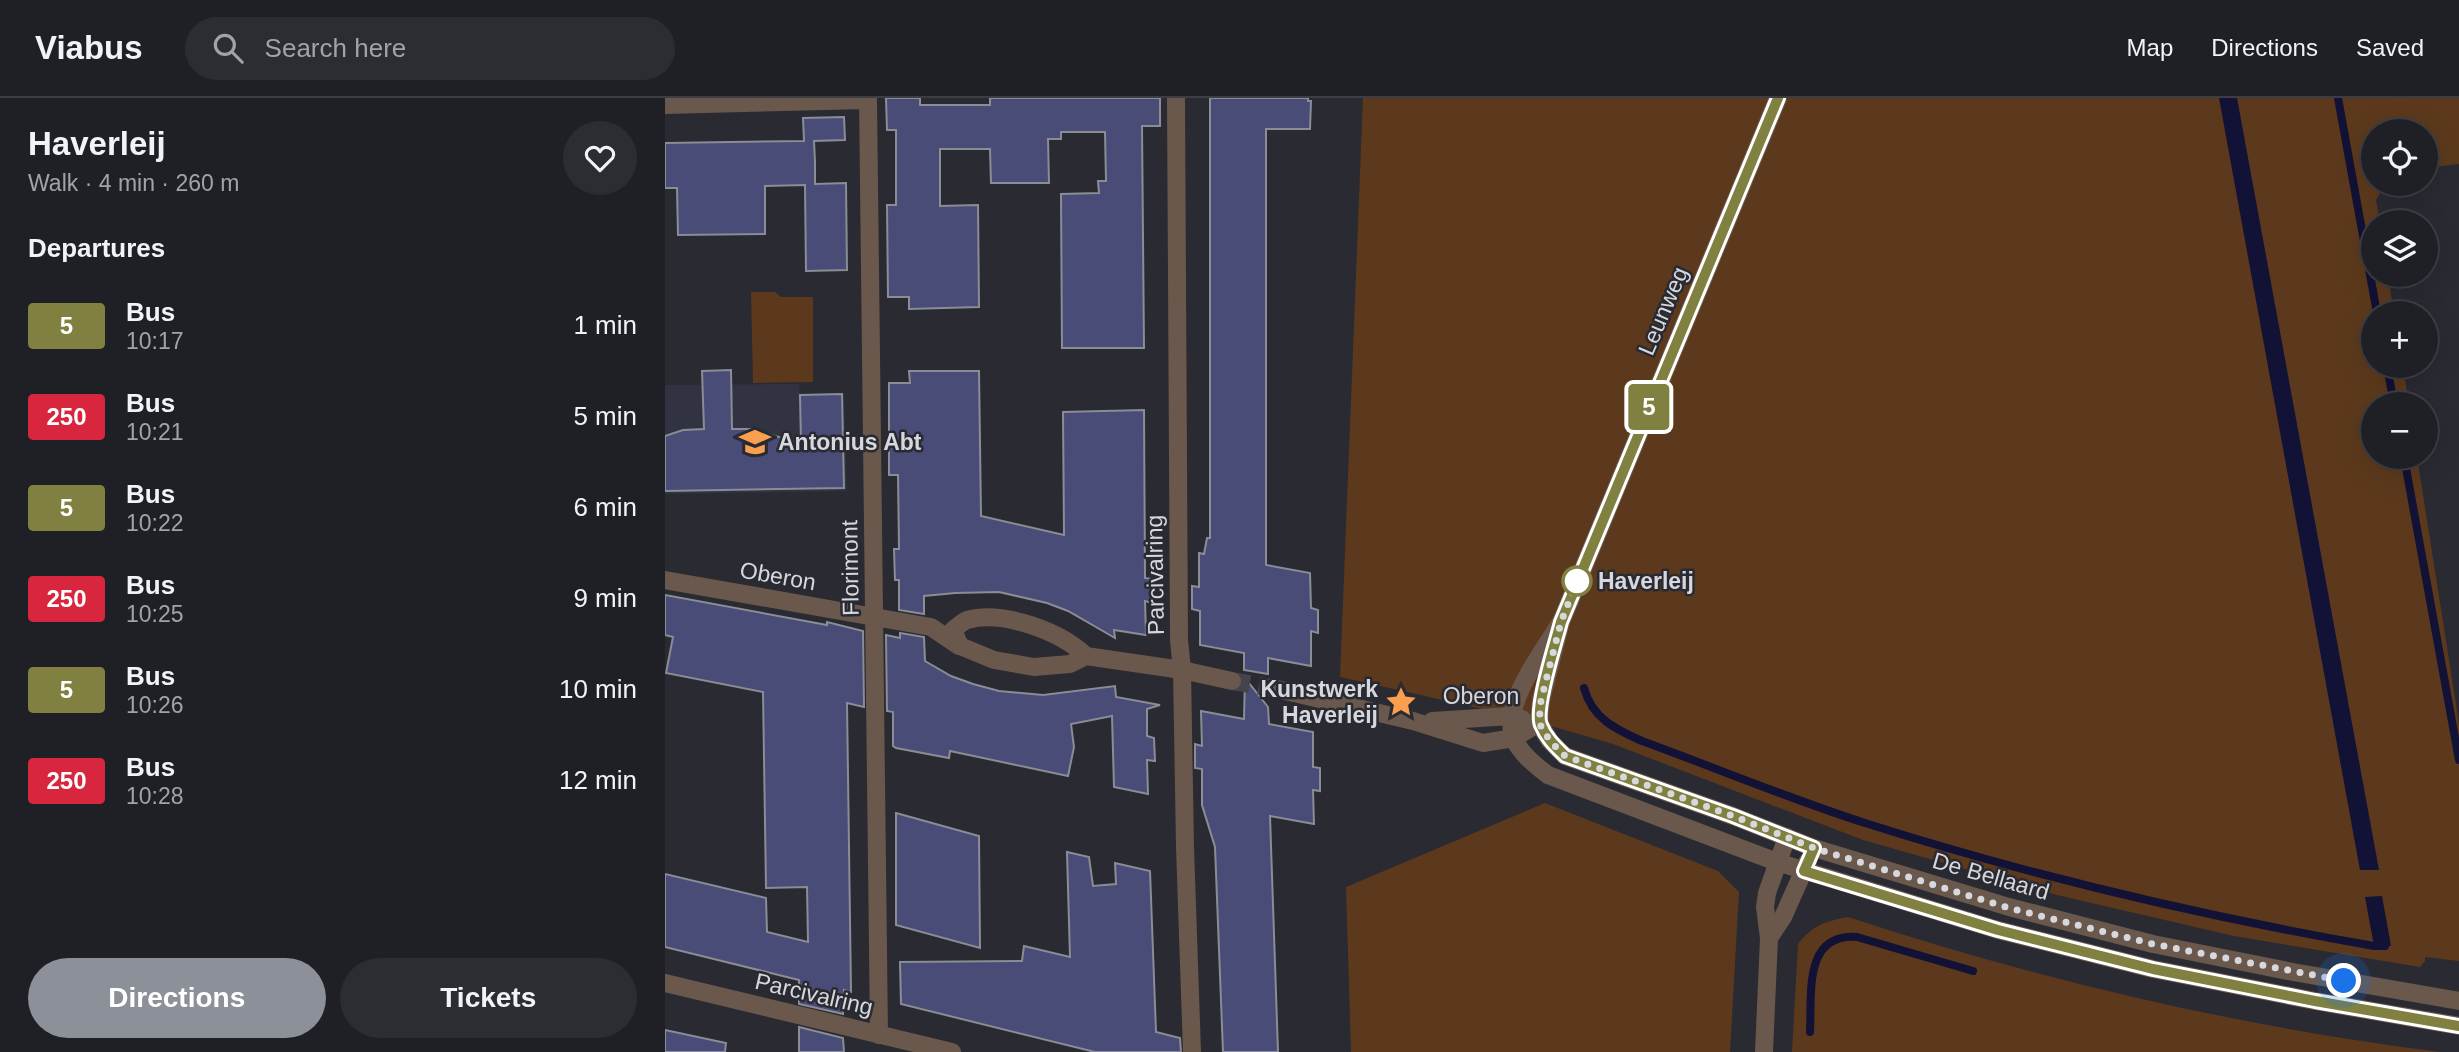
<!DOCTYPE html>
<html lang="en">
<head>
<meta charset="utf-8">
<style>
	:root { --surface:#1f2026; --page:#2c2d32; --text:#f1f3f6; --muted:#a1a3a7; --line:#3c3e43; --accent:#8c9099 }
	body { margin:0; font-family:Arial,sans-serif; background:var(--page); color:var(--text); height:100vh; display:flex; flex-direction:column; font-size:26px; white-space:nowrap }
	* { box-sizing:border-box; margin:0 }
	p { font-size:23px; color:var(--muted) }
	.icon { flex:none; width:38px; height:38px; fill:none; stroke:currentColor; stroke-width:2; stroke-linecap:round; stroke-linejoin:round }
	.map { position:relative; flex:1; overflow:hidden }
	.drawer { display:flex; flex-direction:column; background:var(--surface); width:665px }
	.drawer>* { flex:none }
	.badge { padding:0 14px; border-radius:5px; font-size:24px; line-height:46px }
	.fabs { position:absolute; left:1696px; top:21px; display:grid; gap:14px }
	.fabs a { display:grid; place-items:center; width:77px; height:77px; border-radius:50%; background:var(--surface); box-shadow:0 7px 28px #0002,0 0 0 2px var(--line); font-size:35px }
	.you { position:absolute; width:35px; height:35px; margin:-18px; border:5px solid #fff; border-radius:50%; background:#1a73e8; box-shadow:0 0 0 10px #1a73e833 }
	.map>.badge { position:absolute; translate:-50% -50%; box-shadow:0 0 0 4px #fff }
	h2 { padding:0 28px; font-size:26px; line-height:63px }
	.round { display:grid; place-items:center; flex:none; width:74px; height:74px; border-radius:37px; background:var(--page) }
	.head { display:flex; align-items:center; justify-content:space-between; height:119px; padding:0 28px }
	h1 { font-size:33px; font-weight:800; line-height:52px }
	.button { display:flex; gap:14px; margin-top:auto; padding:14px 28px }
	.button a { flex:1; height:80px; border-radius:42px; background:var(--accent); color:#fff; font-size:28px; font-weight:800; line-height:80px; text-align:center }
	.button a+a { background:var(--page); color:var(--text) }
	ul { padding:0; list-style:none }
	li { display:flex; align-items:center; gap:21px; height:91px; padding:0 28px }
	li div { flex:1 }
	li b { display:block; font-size:26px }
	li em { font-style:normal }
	li .badge { min-width:77px; font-weight:700; text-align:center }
	header { display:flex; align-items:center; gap:42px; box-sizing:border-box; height:98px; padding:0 35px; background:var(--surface); border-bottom:2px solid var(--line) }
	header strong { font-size:33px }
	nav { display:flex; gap:38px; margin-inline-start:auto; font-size:24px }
	.search { width:490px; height:63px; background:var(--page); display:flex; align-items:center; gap:18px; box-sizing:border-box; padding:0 24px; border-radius:38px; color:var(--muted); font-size:26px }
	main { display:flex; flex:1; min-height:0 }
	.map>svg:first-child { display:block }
	.built { fill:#313342 }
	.green { fill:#5c391c }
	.water { fill:#121136 }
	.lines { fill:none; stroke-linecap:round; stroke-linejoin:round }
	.stream { stroke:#121136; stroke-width:8 }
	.building { fill:#484c76; stroke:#8a8c96; stroke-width:2 }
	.minor-tunnel { stroke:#43444c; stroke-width:18; stroke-dasharray:18 9; stroke-linecap:butt }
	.minor { stroke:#69584b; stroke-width:18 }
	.line-casing { stroke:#fff; stroke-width:16 }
	.line { stroke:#808040; stroke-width:10 }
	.walk { stroke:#d7d8dd; stroke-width:7; stroke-dasharray:0 12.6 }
	.stop-dot { fill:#fff; stroke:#808040; stroke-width:3.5 }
	.labels { text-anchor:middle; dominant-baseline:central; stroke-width:5; stroke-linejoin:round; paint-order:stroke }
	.street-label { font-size:23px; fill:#d7d8dd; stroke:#292a32 }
	.poi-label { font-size:23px; font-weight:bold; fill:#d7d8dd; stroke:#292a32; text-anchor:start }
	.stop-label { font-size:23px; font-weight:bold; fill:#d7d8dd; stroke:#292a32; text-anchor:start }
</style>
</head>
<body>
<header>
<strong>Viabus</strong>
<div class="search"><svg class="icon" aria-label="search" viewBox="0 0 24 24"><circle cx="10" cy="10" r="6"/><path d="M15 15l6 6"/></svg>Search here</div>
<nav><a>Map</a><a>Directions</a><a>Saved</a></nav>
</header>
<main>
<section class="drawer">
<div class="head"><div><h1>Haverleij</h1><p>Walk · 4 min · 260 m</p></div><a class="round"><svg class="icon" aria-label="heart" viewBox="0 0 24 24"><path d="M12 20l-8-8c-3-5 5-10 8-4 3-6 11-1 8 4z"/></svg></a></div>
<h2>Departures</h2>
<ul>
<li><span class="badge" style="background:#808040;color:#fff">5</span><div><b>Bus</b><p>10:17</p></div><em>1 min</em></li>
<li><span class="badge" style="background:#d7263d;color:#fff">250</span><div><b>Bus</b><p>10:21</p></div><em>5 min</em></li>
<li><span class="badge" style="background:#808040;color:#fff">5</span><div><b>Bus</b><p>10:22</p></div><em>6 min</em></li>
<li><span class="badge" style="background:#d7263d;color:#fff">250</span><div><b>Bus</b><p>10:25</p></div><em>9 min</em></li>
<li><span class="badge" style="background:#808040;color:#fff">5</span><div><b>Bus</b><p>10:26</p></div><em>10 min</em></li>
<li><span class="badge" style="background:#d7263d;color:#fff">250</span><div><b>Bus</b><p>10:28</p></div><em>12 min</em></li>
</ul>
<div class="button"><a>Directions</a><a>Tickets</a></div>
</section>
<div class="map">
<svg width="1794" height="954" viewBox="0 0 1794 954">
	<rect width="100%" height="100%" fill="#292a32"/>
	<polygon class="built" points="134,286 135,296 179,295 182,393 0,396 0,287"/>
	<g class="green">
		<polygon points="698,0 1794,0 1794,66 1761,70 1760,33 1708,33 1708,86 1720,86 1711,102 1715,124 1708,124 1708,177 1723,177 1729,215 1708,215 1708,268 1738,268 1744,306 1708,306 1708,359 1752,359 1794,625 1794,863 1760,859 1760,863 1755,869 1569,838 1392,797 1198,742 948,646 862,621 675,579"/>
		<polygon points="86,194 110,194 116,199 148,199 148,284 88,285"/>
		<polygon points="880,705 1053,773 1074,794 1065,954 686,954 681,789"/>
		<path d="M 1183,819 C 1375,882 1575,929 1776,954 L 1127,954 L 1133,846 C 1147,828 1160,823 1183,819 Z"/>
	</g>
	<g class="water">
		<polygon points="1554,0 1572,0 1714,772 1695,772"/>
		<polygon points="1717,798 1726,848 1709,848 1700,799"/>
	</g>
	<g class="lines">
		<g class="stream">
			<polyline points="1673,0 1712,215"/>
			<polyline points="1722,268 1729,306"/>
			<polyline points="1739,359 1794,662"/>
			<path d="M 919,590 C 927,620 950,631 977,643 C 1051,670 1125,701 1200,725 C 1367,778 1537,818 1709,848 L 1720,848 L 1718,839"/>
			<path d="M 1145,934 C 1147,896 1138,835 1192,839 L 1308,873"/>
		</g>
	</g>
	<g class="building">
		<polygon points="221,0 255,0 255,7 325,7 325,0 495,0 495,28 477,28 479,250 397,250 396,96 434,95 433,83 441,83 440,34 396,34 396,41 383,41 384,85 326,85 325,51 275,51 275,108 313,107 314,209 244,211 244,199 223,199 222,107 231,107 231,32 222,32"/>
		<polygon points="545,0 643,0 643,3 646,3 645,31 601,31 601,467 645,475 646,510 653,512 653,535 646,533 646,568 603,560 603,576 579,572 579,555 535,547 535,513 527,511 527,488 534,489 534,455 539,456 542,440 545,440"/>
		<polygon points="179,19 180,42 149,43 150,64 150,86 181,85 182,172 141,173 140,87 100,88 100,136 13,137 12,90 0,90 0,45 139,43 138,20"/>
		<polygon points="66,272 67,331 88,331 136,346 135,297 177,296 179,390 0,393 0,338 18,332 39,331 37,273"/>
		<polygon points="244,273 314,273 316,418 399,437 398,314 479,312 480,480 487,481 487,505 480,503 481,537 449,532 450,540 403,513 382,505 334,494 290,495 259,498 259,516 234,512 234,482 230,482 229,451 234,451 233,377 224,377 224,285 245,285"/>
		<polygon points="0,497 162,527 162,524 198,533 199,609 182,605 186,894 179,892 178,916 134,906 134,882 0,849 0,776 101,800 102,834 143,844 142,789 101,790 98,594 1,575 8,539 0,537"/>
		<polygon points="235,535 259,539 260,563 286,578 308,586 334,593 378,597 450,588 451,599 495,607 482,611 482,638 489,640 490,663 482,662 483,696 449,689 447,618 406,626 409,649 403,678 285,653 284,660 231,650 228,648 228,614 222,613 221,537 235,540"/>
		<polygon points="580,580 603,609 604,626 648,634 648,669 655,670 655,693 648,692 649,726 605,718 613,954 558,954 550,749 537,707 537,671 530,670 530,646 537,648 536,613 579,621"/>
		<polygon points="231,715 314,738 315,850 231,827"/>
		<polygon points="402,754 424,759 428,788 451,786 450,765 485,773 491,934 515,940 516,954 430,954 236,906 235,864 357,863 359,848 405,859"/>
		<polygon points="134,929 178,940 179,954 134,954"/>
		<polygon points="0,932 61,945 60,954 0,954"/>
	</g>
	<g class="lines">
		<polyline class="minor-tunnel" points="567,583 612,591"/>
		<g class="minor">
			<polyline points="511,0 514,542 517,572 520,749 527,954"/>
			<polyline points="203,2 214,937"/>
			<polyline points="0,7 203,2 203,0"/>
			<polyline points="0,482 266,529 294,548"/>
			<path d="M 896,524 C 879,552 835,608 849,641 C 856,656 870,667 883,677 L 1112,764 L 1333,832 L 1488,871 L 1650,903 L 1794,928"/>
			<path d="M 421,558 C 395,533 338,512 302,522 C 297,524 292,529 288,532 L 295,548 L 329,562 L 369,569 L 405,566 L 421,558 L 517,572 L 567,583"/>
			<polyline points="612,591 748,623 818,645 849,640 874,625"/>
			<polyline points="767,623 846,618 857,621"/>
			<polyline points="874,625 885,643 900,658 1068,718 1149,750 1344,809 1488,846 1628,874 1794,903"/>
			<polyline points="874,625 876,602 896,524 1113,0"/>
			<polyline points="1104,840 1118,819 1143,763"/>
			<polyline points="0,885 287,954"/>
			<polyline points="1099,954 1104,840 1100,809 1102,795 1122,739"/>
		</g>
	</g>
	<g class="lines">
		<defs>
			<path id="line" d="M 1113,0 L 896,524 C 891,544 869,611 876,627 C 881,640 891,649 900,658 L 1068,718 L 1149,750 L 1139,773 L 1333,832 L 1488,871 L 1650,903 L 1794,928"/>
		</defs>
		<use href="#line" class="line-casing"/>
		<use href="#line" class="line"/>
		<polyline class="walk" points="912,483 896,524 876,602 874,625 885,643 900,658 1068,718 1149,750 1344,810 1488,846 1679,883"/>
	</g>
	<defs>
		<symbol id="school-bare" viewBox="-9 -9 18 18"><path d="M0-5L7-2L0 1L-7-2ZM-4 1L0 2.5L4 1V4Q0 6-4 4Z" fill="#fa9f4e" stroke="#292a32" stroke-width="2.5" paint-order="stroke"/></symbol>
		<symbol id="sight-bare" viewBox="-9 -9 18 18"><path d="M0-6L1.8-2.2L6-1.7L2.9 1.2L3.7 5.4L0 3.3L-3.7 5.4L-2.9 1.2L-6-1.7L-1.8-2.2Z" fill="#fa9f4e" stroke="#292a32" stroke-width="2.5" paint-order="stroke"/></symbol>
	</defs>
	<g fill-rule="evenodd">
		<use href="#school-bare" x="68" y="322" width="44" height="44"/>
		<use href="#sight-bare" x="714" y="582" width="44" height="44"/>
	</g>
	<circle class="stop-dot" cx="912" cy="483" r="14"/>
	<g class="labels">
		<g class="street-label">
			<text transform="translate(998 213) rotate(-67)">Leunweg</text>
			<text transform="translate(185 470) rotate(-91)">Florimont</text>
			<text transform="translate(490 477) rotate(-91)">Parcivalring</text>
			<text transform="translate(113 478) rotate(10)">Oberon</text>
			<text x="816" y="598">Oberon</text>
			<text transform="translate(1326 778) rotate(16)">De Bellaard</text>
			<text transform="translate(149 896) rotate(13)">Parcivalring</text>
		</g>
		<g class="poi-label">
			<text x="113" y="344">Antonius Abt</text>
			<text x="713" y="591" text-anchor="end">Kunstwerk<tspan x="713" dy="26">Haverleij</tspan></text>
		</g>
		<g class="stop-label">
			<text x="933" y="483">Haverleij</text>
		</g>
	</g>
</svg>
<div class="fabs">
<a><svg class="icon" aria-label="locate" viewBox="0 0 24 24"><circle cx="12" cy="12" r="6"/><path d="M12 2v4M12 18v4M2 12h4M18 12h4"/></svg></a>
<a><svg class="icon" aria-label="layers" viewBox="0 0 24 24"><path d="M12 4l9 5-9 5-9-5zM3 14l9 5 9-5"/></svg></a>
<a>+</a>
<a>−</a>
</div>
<div class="you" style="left:1679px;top:883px"></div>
<b class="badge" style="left:984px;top:309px;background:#808040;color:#fff">5</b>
</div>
</main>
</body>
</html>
